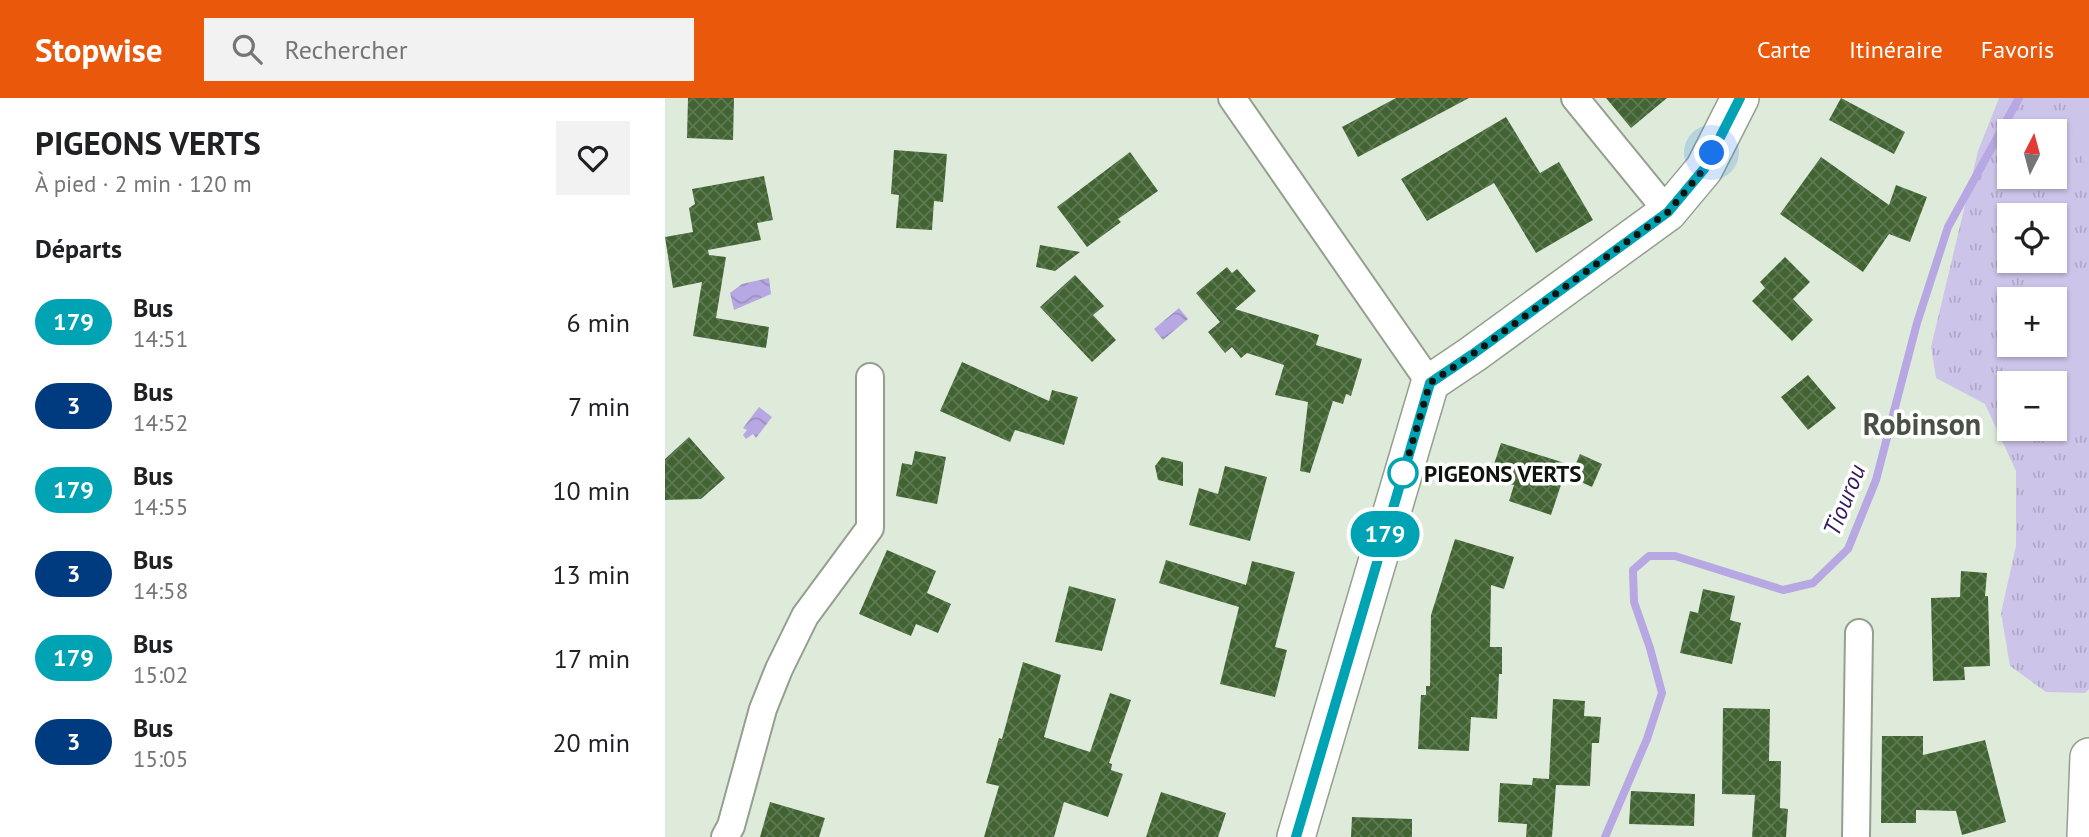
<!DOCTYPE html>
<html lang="fr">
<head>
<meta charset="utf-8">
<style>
	:root { --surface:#fff; --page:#f2f2f2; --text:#202124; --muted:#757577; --accent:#ea580c }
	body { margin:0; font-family:"PT Sans",sans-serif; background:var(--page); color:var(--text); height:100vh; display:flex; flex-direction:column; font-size:26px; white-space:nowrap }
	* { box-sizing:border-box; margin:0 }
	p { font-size:23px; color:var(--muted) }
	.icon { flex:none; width:38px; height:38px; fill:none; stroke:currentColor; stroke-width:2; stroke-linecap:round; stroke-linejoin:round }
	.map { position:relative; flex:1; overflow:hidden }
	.drawer { display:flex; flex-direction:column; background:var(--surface); width:665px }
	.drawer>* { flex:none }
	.badge { padding:0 14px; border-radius:23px; font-size:24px; line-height:46px }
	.needle { width:46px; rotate:6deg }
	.fabs { position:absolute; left:1332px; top:21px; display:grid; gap:14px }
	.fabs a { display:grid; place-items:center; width:70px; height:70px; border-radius:0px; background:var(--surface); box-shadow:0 2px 5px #0004; font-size:35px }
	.you { position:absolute; width:35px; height:35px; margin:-18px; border:5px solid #fff; border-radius:50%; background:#1a73e8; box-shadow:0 0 0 10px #1a73e833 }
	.map>.badge { position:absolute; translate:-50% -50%; box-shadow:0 0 0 4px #fff }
	h2 { padding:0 35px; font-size:26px; line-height:63px }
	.round { display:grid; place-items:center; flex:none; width:74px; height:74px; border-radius:0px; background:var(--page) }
	.headline { display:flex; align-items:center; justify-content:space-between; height:119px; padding:0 35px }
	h1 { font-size:33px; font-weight:800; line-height:52px }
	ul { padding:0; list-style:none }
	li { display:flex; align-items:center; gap:21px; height:84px; padding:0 35px }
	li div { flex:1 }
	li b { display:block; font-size:26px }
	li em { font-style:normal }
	li .badge { min-width:77px; font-weight:700; text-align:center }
	header { display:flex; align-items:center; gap:42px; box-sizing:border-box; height:98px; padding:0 35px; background:var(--accent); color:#fff }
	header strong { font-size:33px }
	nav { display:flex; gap:38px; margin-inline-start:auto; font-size:24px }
	.search { width:490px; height:63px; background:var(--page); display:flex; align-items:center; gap:18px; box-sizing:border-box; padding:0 24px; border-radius:0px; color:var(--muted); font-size:26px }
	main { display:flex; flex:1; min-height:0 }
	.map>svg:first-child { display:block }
	.grass { fill:url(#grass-tufts); fill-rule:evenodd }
	.garden { fill:#cdc4e9 }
	.water { fill:url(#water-waves) }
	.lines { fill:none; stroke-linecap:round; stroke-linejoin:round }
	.stream { stroke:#b7a7e2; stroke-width:8 }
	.building { fill:url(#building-cross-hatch) }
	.street-casing { stroke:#949f8f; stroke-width:30 }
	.secondary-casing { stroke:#949f8f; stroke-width:40 }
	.street { stroke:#fff; stroke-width:26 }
	.secondary { stroke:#fff; stroke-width:37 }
	.line-casing { stroke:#fff; stroke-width:16 }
	.line { stroke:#00a3b4; stroke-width:10 }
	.walk { stroke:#0f130e; stroke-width:7; stroke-dasharray:0 12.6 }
	.stop-dot { fill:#fff; stroke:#00a3b4; stroke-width:3.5 }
	.labels { text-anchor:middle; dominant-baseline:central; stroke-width:7; stroke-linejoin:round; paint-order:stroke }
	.stop-label { font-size:23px; font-weight:bold; fill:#0f130e; stroke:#fff; text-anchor:start }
	.water-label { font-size:24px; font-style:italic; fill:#33185c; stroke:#fff }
	.district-label { font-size:30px; font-weight:bold; fill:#485244; stroke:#fff }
</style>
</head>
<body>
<header>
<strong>Stopwise</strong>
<div class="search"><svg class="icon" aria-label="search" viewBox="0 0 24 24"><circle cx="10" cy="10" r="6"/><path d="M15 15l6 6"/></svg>Rechercher</div>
<nav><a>Carte</a><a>Itinéraire</a><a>Favoris</a></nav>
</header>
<main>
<section class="drawer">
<div class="headline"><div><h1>PIGEONS VERTS</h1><p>À pied · 2 min · 120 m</p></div><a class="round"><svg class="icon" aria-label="heart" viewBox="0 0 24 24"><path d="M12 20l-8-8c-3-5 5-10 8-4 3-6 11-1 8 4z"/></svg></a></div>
<h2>Départs</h2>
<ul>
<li><span class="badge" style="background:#00a3b4;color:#fff">179</span><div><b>Bus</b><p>14:51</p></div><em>6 min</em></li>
<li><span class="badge" style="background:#003b80;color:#fff">3</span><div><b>Bus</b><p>14:52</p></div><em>7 min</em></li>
<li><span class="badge" style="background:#00a3b4;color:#fff">179</span><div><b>Bus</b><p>14:55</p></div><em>10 min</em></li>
<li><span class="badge" style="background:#003b80;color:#fff">3</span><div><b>Bus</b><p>14:58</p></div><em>13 min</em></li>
<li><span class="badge" style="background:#00a3b4;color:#fff">179</span><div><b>Bus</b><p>15:02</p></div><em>17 min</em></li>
<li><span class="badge" style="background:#003b80;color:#fff">3</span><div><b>Bus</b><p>15:05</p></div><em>20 min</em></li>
</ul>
</section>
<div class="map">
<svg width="1424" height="739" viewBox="0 0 1424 739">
	<defs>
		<pattern id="grass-tufts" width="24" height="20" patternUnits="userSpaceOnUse" patternTransform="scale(1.75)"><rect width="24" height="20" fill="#cdc4e9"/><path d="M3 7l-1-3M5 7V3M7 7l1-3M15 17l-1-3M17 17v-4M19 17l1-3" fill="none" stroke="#afa8c7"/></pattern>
		<pattern id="water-waves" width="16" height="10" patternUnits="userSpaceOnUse" patternTransform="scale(1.75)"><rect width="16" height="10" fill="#b7a7e2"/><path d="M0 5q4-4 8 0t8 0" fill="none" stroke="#9c8fc1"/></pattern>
		<pattern id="building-cross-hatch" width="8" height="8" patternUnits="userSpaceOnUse" patternTransform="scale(1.75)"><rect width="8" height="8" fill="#426433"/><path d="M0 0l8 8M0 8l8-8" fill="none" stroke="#5f7954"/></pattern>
	</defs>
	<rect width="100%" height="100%" fill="#dfebda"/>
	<path class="grass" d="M 1334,0 L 1424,0 L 1424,591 L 1420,595 L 1381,594 L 1345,568 L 1336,515 L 1351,448 L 1351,373 L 1320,306 L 1271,280 L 1266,249 L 1313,53 ZM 1344,33 L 1390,33 L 1390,79 L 1344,79 ZM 1344,117 L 1390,117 L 1390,163 L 1344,163 ZM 1344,201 L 1390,201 L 1390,247 L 1344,247 ZM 1344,285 L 1390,285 L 1390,331 L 1344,331 Z"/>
	<g class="garden">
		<polygon points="1410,0 1424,0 1424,74 1407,40"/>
		<polygon points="1370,166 1424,171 1424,329 1390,326 1390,285 1359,285 1362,247 1390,247 1390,201 1367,201"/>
	</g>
	<g class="water">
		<polygon points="104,180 106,196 69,212 65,195 77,186"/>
		<polygon points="514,210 523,221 498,242 489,231"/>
		<polygon points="94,309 107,319 91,340 88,336 81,341 78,337 82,332 78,330"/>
	</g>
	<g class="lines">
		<polyline class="stream" points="940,739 982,641 997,595 985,550 969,504 968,472 984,458 1010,458 1118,492 1148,485 1183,451 1211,382 1252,225 1283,129 1354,0"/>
	</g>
	<g class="building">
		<polygon points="23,0 69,0 68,42 22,40"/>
		<polygon points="731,0 804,0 693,59 677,29"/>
		<polygon points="941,0 1002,0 966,30"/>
		<polygon points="1176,0 1240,34 1229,56 1164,22"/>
		<polygon points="841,19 875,75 894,64 928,122 871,155 829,85 762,123 736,81"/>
		<polygon points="229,52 282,56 278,104 269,103 267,132 231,130 234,97 226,96"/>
		<polygon points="465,54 493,93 453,121 456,124 422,149 392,109"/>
		<polygon points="1156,59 1224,107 1231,87 1262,99 1245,144 1224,136 1198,174 1115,116"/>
		<polygon points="99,78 108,122 92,125 96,142 43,152 44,157 61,159 51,220 104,229 101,250 28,238 37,184 8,190 0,139 28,134 24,110 30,106 27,91"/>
		<polygon points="375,147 415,154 390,173 371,169"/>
		<polygon points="1120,159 1145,184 1128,201 1148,222 1127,243 1087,203 1100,190 1095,184"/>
		<polygon points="562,169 567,175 572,171 591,193 570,211 654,237 651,247 697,261 686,298 681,296 678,306 668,303 645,375 635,373 643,304 610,297 619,267 582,255 576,260 567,249 560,255 543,234 555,224 531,195"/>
		<polygon points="410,177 439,208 428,217 451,242 427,264 375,209"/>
		<polygon points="297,264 384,303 387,292 413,299 399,347 350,332 345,344 275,313"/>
		<polygon points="1143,277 1171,310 1143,332 1116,299"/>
		<polygon points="24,339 60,380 36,401 0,402 0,361"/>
		<polygon points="836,345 903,366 886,417 844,403 849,387 839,385 844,371 829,366"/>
		<polygon points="250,353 281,359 272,406 231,398 237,365 247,367"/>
		<polygon points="915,356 937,366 927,389 905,379"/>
		<polygon points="497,359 518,364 518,388 493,382 490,368"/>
		<polygon points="560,368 602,379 585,443 524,427 534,390 553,396"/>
		<polygon points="790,441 849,459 839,491 826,487 825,549 837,549 837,576 834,576 832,621 806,619 804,653 753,651 756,597 761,597 761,588 765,588 766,517"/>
		<polygon points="222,452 271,473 262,495 286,506 273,535 251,526 246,538 194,516"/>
		<polygon points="501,462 581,487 587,463 630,474 610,549 622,552 610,599 555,586 574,509 494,485"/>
		<polygon points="1296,473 1322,475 1320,498 1323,498 1325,568 1299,569 1300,582 1268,583 1266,500 1295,499"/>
		<polygon points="404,488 451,501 437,553 390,544"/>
		<polygon points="1038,491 1070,498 1065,522 1076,525 1067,566 1015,555 1025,513 1033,515"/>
		<polygon points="358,564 396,577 379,639 425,654 445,595 466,602 444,665 447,666 446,672 458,676 443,719 399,704 389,739 319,739 334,688 321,685 334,640 337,641"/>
		<polygon points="888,601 920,603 919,618 936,619 934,645 927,645 925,688 891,687 887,739 861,739 862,726 833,724 835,685 867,687 868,680 884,681"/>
		<polygon points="1058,610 1105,611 1104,663 1116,663 1115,710 1123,711 1121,739 1087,739 1090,697 1057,696"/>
		<polygon points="1217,638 1258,638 1258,657 1320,642 1341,724 1297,737 1291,713 1251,712 1251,725 1216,725"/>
		<polygon points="966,693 1030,696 1029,728 964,726"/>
		<polygon points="496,694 561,715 553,739 481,739"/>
		<polygon points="105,704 160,720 154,739 95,739"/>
		<polygon points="687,719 747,721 747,739 686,739"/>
	</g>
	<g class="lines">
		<defs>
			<g id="street">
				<polyline points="567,0 765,285"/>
				<polyline points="910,0 1003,114"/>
				<polyline points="60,739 66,728 98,611 114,571 140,518 205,430 205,279"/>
				<polyline points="1191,739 1194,535"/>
			</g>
			<g id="secondary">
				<polyline points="631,739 765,285 808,256 1003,114 1039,71 1075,0"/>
				<polyline points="1421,739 1424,659"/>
			</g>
		</defs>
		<use href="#street" class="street-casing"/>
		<use href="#secondary" class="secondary-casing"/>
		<use href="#street" class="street"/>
		<use href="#secondary" class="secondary"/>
	</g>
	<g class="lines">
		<defs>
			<polyline id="line" points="631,739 765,285 808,256 1003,114 1039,71 1075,0"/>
		</defs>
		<use href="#line" class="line-casing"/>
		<use href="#line" class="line"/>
		<polyline class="walk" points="738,375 736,383 765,285 808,256 1003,114 1039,71 1047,55"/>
	</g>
	<circle class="stop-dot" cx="738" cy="375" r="14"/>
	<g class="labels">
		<g class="stop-label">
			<text x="759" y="375">PIGEONS VERTS</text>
		</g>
		<g class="water-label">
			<text transform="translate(1179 402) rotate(-68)">Tiourou</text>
		</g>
		<g class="district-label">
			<text x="1257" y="325">Robinson</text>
		</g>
	</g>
</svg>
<div class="fabs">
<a><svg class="needle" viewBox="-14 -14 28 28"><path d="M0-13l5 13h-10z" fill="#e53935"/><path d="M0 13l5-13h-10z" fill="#757577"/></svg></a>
<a><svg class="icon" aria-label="locate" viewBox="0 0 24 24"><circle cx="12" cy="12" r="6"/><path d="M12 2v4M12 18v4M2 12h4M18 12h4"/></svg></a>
<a>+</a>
<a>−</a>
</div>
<div class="you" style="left:1047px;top:55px"></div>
<b class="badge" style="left:720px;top:436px;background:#00a3b4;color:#fff">179</b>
</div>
</main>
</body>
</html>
